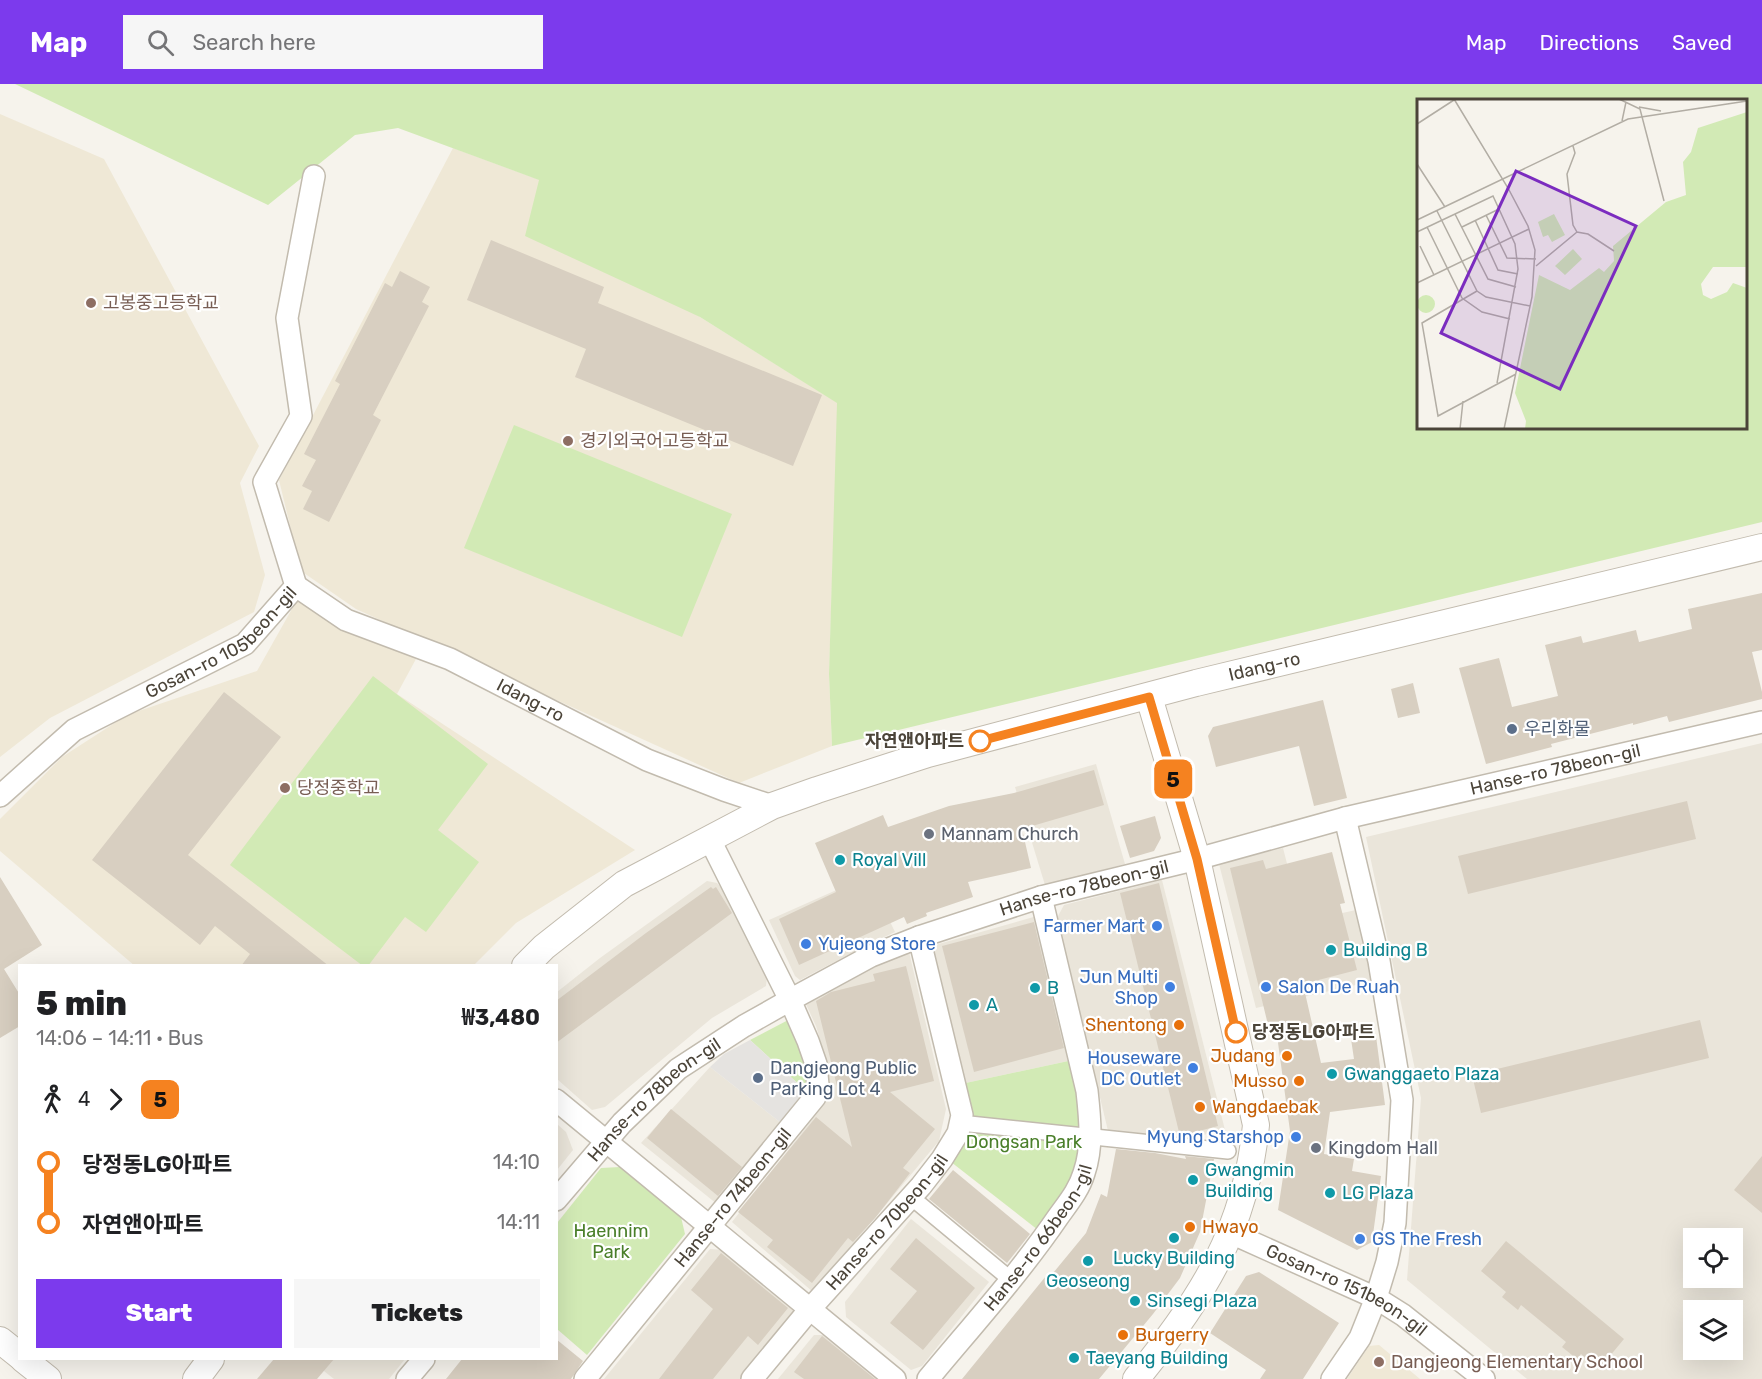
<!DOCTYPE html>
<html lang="en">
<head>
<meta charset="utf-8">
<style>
	:root { --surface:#fff; --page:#f6f6f6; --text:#202124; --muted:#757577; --accent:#7c3aed }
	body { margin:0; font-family:Rubik,"Noto Sans KR",sans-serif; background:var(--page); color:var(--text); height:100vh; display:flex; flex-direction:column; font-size:22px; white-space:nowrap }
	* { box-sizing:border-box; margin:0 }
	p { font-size:20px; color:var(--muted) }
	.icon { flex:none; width:33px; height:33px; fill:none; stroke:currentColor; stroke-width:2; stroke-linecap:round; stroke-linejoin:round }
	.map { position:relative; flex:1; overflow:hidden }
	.side { position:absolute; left:18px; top:880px; width:540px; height:396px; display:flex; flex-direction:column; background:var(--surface); border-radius:0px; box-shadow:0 6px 24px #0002 }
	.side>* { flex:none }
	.badge { padding:0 12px; border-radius:9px; font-size:21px; line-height:39px }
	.controls { position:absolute; left:1683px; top:1144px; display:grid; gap:12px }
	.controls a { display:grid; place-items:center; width:60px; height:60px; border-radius:0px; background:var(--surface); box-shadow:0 6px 24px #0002; font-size:30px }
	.map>.badge { position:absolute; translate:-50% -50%; box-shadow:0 0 0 3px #fff }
	.legs { display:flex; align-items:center; gap:9px; height:66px; padding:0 18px; font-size:20px }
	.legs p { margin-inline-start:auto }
	.summary { display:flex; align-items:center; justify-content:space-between; height:102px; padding:0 18px }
	h1 { font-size:33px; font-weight:800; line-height:45px }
	.action { display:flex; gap:12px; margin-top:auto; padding:12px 18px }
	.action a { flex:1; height:69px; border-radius:0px; background:var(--accent); color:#fff; font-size:24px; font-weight:800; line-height:69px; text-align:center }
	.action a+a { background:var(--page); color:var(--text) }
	ul { padding:0 18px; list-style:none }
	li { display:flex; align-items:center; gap:21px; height:60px; font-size:22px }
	li i { display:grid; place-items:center; width:9px; height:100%; margin:0 8px; background:currentColor }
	li i::after { content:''; width:15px; height:15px; margin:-8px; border:4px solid; border-radius:50%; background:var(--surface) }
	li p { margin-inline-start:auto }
	li:first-child i { background:linear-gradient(#0000 50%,currentColor 0) }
	li:last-child i { background:linear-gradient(currentColor 50%,#0000 0) }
	header { display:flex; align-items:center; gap:36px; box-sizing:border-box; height:84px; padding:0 30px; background:var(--accent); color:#fff }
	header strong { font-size:28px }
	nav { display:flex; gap:33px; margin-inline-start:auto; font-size:21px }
	.search { width:420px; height:54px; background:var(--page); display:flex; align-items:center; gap:15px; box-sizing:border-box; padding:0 21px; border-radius:0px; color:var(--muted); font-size:22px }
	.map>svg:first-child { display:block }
	.residential { fill:#eae5da; fill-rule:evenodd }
	.education { fill:#efe8d6 }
	.green { fill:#d2eab5; fill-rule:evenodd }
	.parking { fill:#e5e3e0 }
	.building { fill:#d8cfc1 }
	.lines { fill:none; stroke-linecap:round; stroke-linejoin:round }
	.pedestrian-casing { stroke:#c2bbae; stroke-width:18 }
	.minor-casing { stroke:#c2bbae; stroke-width:24 }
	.tertiary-casing { stroke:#c2bbae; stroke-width:28 }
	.pedestrian { stroke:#fff; stroke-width:15 }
	.minor { stroke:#fff; stroke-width:21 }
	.tertiary { stroke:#fff; stroke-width:26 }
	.line-1-casing { stroke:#fff; stroke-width:14 }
	.line-1 { stroke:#f58220; stroke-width:9 }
	.education-dot { fill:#8d6e63; stroke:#fff; stroke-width:2 }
	.service-dot { fill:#5c6f8a; stroke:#fff; stroke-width:2 }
	.stop-1-dot { fill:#fff; stroke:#f58220; stroke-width:3 }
	.worship-dot { fill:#6b7280; stroke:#fff; stroke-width:2 }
	.culture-dot { fill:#0f9aa8; stroke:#fff; stroke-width:2 }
	.shop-dot { fill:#3f7fe0; stroke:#fff; stroke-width:2 }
	.food-dot { fill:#e8710a; stroke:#fff; stroke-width:2 }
	.labels { text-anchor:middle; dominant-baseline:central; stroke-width:4.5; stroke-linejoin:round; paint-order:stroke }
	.education-label { font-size:18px; fill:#785e54; stroke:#fff; text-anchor:start }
	.street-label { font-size:18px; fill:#4b4439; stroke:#fff }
	.service-label { font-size:18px; fill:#4e5e75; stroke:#fff; text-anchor:start }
	.stop-label { font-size:18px; font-weight:bold; fill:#4b4439; stroke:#fff; text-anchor:end }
	.worship-label { font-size:18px; fill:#5b616d; stroke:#fff; text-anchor:start }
	.culture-label { font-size:18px; fill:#0d838f; stroke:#fff; text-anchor:start }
	.shop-label { font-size:18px; fill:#366cbe; stroke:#fff; text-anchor:end }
	.food-label { font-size:18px; fill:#c56008; stroke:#fff; text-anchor:end }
	.park-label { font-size:18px; fill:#4a7f2a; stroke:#fff }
	.inset-road { fill:none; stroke:#b2ada4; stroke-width:1.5 }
	.view { fill:#7b2cbf; fill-opacity:0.15; stroke:#7b2cbf; stroke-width:3 }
	.inset-edge { fill:none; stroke:#4b4439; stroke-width:3 }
</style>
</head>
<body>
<header>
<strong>Map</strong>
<div class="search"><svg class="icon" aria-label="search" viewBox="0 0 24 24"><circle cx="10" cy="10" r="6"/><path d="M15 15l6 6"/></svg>Search here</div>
<nav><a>Map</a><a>Directions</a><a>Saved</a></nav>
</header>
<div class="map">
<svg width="1762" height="1295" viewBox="0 0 1762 1295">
	<rect width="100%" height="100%" fill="#f6f3ec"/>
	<g class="residential">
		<path d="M 1762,659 L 1762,1295 L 1527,1295 L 1407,1196 L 1421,1014 L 1366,753 ZM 1694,1155 L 1732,1155 L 1732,1194 L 1694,1194 ZM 1694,1227 L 1732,1227 L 1732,1266 L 1694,1266 Z"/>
		<polygon points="1096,680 1125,780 1045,801 1015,703"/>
		<polygon points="1283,764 1302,838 1356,826 1373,897 1256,924 1219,780"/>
		<polygon points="868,792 895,848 861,864 800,896 795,892 769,836"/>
		<polygon points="1162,796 1225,1046 1177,1057 1109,1051 1057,834 1064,821"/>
		<polygon points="707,797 717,799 731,815 767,893 766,902 712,934 605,1023 592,1026 557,995 557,908 600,874"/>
		<polygon points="1037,832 1073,976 961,1000 931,870 935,861"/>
		<polygon points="909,868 946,1025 939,1057 813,1208 732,1138 828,1015 828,982 816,942 805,918 895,873"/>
		<polygon points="710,983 781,1039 717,1120 641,1059"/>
		<polygon points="557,1040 566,1048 573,1066 557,1086"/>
		<polygon points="911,1135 989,1198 922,1282 911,1286 846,1233 845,1218"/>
		<polygon points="710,1165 724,1166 793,1222 793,1231 741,1295 604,1295"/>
		<polygon points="814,1251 827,1251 882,1295 778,1295"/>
		<polygon points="309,1275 405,1275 389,1295 334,1295"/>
	</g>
	<g class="education">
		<polygon points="0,30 104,75 259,362 240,399 265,491 254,528 50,634 0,673"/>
		<polygon points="453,64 540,96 700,233 838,319 829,590 832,662 739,699 356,525 301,487 279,396"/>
		<polygon points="297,516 416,575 397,610 635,766 516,839 473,882 135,882 0,767 0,735 62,673 127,631 257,587"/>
		<polygon points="1379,1261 1420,1295 1347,1295 1369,1262"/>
	</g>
	<g class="green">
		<path d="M 15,0 L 1762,0 L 1762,438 L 832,662 L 829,590 L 837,319 L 700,233 L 525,152 L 539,96 L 398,44 L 355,51 L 268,121 ZM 1418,16 L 1746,16 L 1746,344 L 1418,344 Z"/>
		<polygon points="514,341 732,430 682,553 464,464"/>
		<polygon points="373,592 488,680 438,746 479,778 426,848 405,833 368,882 363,882 230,781"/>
		<polygon points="792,934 810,993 805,1006 750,956"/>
		<polygon points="1073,976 1084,1035 1073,1100 1038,1146 951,1078 961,1000"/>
		<polygon points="620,1083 681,1133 685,1150 587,1271 557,1245 557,1139 601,1084"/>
	</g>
	<polygon class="parking" points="750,956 805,1006 781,1039 710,983 724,970"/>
	<g class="building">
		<polygon points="491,156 604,203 598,219 822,311 793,382 575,293 586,265 467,216"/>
		<polygon points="400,187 430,203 422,218 429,222 373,331 381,336 329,438 303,425 312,407 302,402 316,376 304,370 340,300 335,297 385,199 392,203"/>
		<polygon points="1762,509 1762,566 1752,568 1762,608 1762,615 1669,638 1667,632 1633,641 1633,639 1551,660 1552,663 1486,680 1459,584 1499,574 1512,623 1558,612 1545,561 1581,552 1583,559 1636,546 1639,558 1692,545 1688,525"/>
		<polygon points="1413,599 1420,629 1398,634 1391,605"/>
		<polygon points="224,608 281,653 188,771 329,882 241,882 250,870 215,842 200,861 92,776"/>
		<polygon points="1323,616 1347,714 1314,722 1299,662 1216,683 1208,652 1213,643"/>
		<polygon points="1094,686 1104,721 1022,745 1031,784 968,798 973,813 926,829 927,832 907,840 904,833 799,881 779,835 836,808 815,759 883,731 888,743 949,722 1014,709"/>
		<polygon points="1687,717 1696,755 1468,810 1458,772"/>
		<polygon points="1155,732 1161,754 1154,767 1130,774 1120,742"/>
		<polygon points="1332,768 1345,819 1340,820 1357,886 1303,900 1321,979 1354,975 1351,955 1376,952 1385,1021 1330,1028 1324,1070 1354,1075 1352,1087 1381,1092 1372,1158 1357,1166 1278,1126 1290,1047 1276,944 1269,945 1230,784 1263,776 1266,785"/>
		<polygon points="0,793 42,861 4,885 20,911 20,942 0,954"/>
		<polygon points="1159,799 1218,1042 1180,1052 1120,809"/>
		<polygon points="711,803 713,805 716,803 732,829 556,959 556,917 646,849"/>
		<polygon points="1034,838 1064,964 974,988 942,862"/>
		<polygon points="906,882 934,997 890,1008 935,1045 903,1084 910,1089 876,1133 853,1158 848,1154 812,1199 767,1163 773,1156 738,1128 816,1033 852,1063 816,917 831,908 875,897 873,890"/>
		<polygon points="1700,936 1709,974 1481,1029 1472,991"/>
		<polygon points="671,1025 742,1083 718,1112 647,1054"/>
		<polygon points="1116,1065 1155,1069 1186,1075 1185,1072 1214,1075 1200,1148 1180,1194 1153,1230 1099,1295 962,1295 1046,1192 1049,1194 1086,1149 1101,1110 1107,1113"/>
		<polygon points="1762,1072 1762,1129 1734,1106"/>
		<polygon points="953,1086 1030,1150 1007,1179 929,1115"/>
		<polygon points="916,1154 975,1204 923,1266 890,1239 917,1207 890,1185"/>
		<polygon points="1506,1157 1624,1255 1599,1285 1581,1270 1577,1275 1562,1263 1566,1258 1521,1221 1518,1226 1502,1213 1506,1208 1481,1187"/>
		<polygon points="721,1169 788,1224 758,1261 748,1252 713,1295 659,1295 713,1225 691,1206"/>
		<polygon points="1259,1188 1339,1239 1303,1295 1260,1295 1266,1286 1210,1249 1246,1192"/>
		<polygon points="822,1252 848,1273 875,1295 804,1295 794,1288"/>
		<polygon points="556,1255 583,1277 571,1295 446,1295 462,1275 556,1275"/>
		<polygon points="274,1275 334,1275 317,1295 257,1295"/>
	</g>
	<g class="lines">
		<defs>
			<g id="pedestrian">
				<polyline points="960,1039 1228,1067"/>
				<polyline points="911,1113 1010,1195"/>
			</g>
			<g id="minor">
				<path id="s1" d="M 296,502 L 346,536 L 450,575 L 647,676 L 724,706 L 772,722"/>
				<path id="s2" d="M 0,712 L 74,646 L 245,560 L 296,502 L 264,398 L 301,332 L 287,234 L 314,92"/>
				<polyline points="556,1016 895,1295"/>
				<path id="s3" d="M 556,1116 L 622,1039 L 678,985 L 744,942 L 790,916 L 871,872 L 919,853 L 1041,813 L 1197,775 L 1345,734 L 1762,638"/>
				<path id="s4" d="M 1231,1149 L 1376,1214 L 1403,1231 L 1484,1295"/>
				<polyline points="407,1295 424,1275"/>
				<path id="s5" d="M 585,1295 L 815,1013 L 818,1001 L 816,980 L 808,957 L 790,916 L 709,754"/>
				<path id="s6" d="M 752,1295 L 810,1225 L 921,1102 L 942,1075 L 958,1049 L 962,1031 L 919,853"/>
				<path id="s7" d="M 928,1295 C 972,1242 1019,1190 1058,1133 C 1068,1119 1079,1106 1084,1089 C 1093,1063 1090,1034 1087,1007 L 1041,813"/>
				<polyline points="1332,1295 1360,1254 1376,1214 1387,1178 1395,1139 1402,1016 1379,877 1345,734"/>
			</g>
			<g id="tertiary">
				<path id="s8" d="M 525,882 L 544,863 L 624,800 L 772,722 L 817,706 L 928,670 L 1196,599 L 1762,463"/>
				<polyline points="0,1256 20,1272"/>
				<polyline points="23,1275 48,1295"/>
				<polyline points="196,1295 211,1275"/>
				<path d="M 1136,1295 C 1201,1216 1246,1146 1256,1041 L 1197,775 L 1149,613"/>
			</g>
		</defs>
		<use href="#pedestrian" class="pedestrian-casing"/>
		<use href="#minor" class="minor-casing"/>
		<use href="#tertiary" class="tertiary-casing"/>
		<use href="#pedestrian" class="pedestrian"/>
		<use href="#minor" class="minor"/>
		<use href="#tertiary" class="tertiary"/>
	</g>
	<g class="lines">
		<defs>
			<polyline id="line-1" points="980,657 1149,613 1197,775 1236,948"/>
		</defs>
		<use href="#line-1" class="line-1-casing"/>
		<use href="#line-1" class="line-1"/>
	</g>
	<g class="education-dot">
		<circle cx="91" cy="219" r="6"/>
		<circle cx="568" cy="357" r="6"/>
		<circle cx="285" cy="704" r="6"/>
		<circle cx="1379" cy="1278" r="6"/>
	</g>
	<g class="service-dot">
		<circle cx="1512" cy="645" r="6"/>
		<circle cx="758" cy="994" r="6"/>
	</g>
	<g class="stop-1-dot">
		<circle cx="980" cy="657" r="10"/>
		<circle cx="1236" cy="948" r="10"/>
	</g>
	<g class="worship-dot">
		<circle cx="929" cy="750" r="6"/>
		<circle cx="1316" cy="1064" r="6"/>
	</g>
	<g class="culture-dot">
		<circle cx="840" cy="776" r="6"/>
		<circle cx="1331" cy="866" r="6"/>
		<circle cx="1035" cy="904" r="6"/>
		<circle cx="974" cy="921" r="6"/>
		<circle cx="1332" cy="990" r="6"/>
		<circle cx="1193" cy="1096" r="6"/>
		<circle cx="1330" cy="1109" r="6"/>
		<circle cx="1174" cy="1154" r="6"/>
		<circle cx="1088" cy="1177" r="6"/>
		<circle cx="1135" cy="1217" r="6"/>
		<circle cx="1074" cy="1274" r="6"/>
	</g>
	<g class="shop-dot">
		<circle cx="1157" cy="842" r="6"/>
		<circle cx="806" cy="860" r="6"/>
		<circle cx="1170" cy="903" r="6"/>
		<circle cx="1266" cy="903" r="6"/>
		<circle cx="1193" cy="984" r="6"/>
		<circle cx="1296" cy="1053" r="6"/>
		<circle cx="1360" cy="1155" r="6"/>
	</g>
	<g class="food-dot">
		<circle cx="1179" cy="941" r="6"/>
		<circle cx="1287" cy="972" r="6"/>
		<circle cx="1299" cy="997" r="6"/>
		<circle cx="1200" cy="1023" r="6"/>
		<circle cx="1190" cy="1143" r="6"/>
		<circle cx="1123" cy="1251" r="6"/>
	</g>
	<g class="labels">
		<g class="education-label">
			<text x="103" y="219">고봉중고등학교</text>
			<text x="580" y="357">경기외국어고등학교</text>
			<text x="297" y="704">당정중학교</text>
			<text x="1391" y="1278">Dangjeong Elementary School</text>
		</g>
		<g class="street-label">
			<text stroke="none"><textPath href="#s2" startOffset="272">Gosan-ro 105beon-gil</textPath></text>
			<text stroke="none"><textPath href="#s8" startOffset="808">Idang-ro</textPath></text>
			<text stroke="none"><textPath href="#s1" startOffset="262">Idang-ro</textPath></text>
			<text stroke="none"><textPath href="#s3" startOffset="1113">Hanse-ro 78beon-gil</textPath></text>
			<text stroke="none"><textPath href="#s3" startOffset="627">Hanse-ro 78beon-gil</textPath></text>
			<text stroke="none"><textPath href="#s3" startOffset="141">Hanse-ro 78beon-gil</textPath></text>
			<text stroke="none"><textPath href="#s5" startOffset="234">Hanse-ro 74beon-gil</textPath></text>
			<text stroke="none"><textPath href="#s6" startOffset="207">Hanse-ro 70beon-gil</textPath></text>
			<text stroke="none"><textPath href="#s7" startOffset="180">Hanse-ro 66beon-gil</textPath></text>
			<text stroke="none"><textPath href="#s4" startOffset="129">Gosan-ro 151beon-gil</textPath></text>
		</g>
		<g class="service-label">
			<text x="1524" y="645">우리화물</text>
			<text x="770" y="984">Dangjeong Public<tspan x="770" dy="21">Parking Lot 4</tspan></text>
		</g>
		<g class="stop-label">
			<text x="964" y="657">자연앤아파트</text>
			<text x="1252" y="948" text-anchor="start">당정동LG아파트</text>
		</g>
		<g class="worship-label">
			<text x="941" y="750">Mannam Church</text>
			<text x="1328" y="1064">Kingdom Hall</text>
		</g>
		<g class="culture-label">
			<text x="852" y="776">Royal Vill</text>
			<text x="1343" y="866">Building B</text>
			<text x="1047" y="904">B</text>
			<text x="986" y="921">A</text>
			<text x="1344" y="990">Gwanggaeto Plaza</text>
			<text x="1205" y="1086">Gwangmin<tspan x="1205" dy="21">Building</tspan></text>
			<text x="1342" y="1109">LG Plaza</text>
			<text x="1174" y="1174" text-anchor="middle">Lucky Building</text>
			<text x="1088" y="1197" text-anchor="middle">Geoseong</text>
			<text x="1147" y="1217">Sinsegi Plaza</text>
			<text x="1086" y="1274">Taeyang Building</text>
		</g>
		<g class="shop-label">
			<text x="1145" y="842">Farmer Mart</text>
			<text x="818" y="860" text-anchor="start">Yujeong Store</text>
			<text x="1158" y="893">Jun Multi<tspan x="1158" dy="21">Shop</tspan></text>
			<text x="1278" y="903" text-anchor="start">Salon De Ruah</text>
			<text x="1181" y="974">Houseware<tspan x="1181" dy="21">DC Outlet</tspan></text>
			<text x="1284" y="1053">Myung Starshop</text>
			<text x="1372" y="1155" text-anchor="start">GS The Fresh</text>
		</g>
		<g class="food-label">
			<text x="1167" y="941">Shentong</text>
			<text x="1275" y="972">Judang</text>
			<text x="1287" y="997">Musso</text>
			<text x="1212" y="1023" text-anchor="start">Wangdaebak</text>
			<text x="1202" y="1143" text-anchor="start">Hwayo</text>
			<text x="1135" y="1251" text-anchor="start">Burgerry</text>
		</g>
		<g class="park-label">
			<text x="1024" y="1058">Dongsan Park</text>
			<text x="611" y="1147">Haennim<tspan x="611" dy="21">Park</tspan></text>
		</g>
	</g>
	<g transform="translate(1417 15)">
		<rect width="330" height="330" fill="#f6f3ec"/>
		<path d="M 330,13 L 330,168 L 296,168 L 284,185 L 286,196 L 294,200 L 310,193 L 316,184 L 330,189 L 330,330 L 108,330 L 109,322 L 98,294 L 122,176 L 153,191 L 182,169 L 187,173 L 197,162 L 196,147 L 249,103 L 269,96 L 266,63 L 274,53 L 281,29 ZM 137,115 L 148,136 L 135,143 L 131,136 L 126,138 L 121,123 ZM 156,150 L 165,160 L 148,176 L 138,167 ZM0 205a9 9 0 1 1 18 0a9 9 0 1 1-18 0Z" fill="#d2eab5"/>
		<path class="inset-road" d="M 37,0 L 91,89 L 111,127 L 118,151 L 115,198 L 87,330M 202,0 L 223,10 L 247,102M 222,8 L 244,12M 205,22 L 209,3M 0,25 L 37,1M 156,47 L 158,54 L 150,75 L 156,126 L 160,133 L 171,135 L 197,152M 0,65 L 28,108M 20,112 L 60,192 L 69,198 L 113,207M 38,115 L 71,180 L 99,188M 69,116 L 90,159 L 119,160M 0,121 L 211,20 L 330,2M 58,121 L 81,171 L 101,175M 10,128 L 45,199 L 65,213 L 93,220M 45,128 L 82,110M 0,133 L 76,97 L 98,145 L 101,170 L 80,284M 3,147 L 17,176M 119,167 L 160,133M 0,184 L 112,130M 60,192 L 5,224 L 21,317 L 99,275M 43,330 L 46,302"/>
		<path class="view" d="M 99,72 L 219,127 L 143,290 L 24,234 Z"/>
		<rect width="330" height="330" class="inset-edge"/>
	</g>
</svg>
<div class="controls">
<a><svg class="icon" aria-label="locate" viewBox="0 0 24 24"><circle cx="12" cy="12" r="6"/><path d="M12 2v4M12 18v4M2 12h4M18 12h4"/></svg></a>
<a><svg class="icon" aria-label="layers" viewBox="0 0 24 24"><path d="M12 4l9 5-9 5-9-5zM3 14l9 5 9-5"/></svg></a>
</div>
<b class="badge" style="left:1173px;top:695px;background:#f58220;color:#111">5</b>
<section class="side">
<div class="summary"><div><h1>5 min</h1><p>14:06 – 14:11 · Bus</p></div><b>₩3,480</b></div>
<div class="legs"><svg class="icon" aria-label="walk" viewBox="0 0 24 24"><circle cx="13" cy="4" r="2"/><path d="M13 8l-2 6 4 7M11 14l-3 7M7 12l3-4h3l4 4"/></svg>4<svg class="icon" aria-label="forward" viewBox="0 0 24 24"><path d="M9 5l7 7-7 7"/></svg><b class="badge" style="background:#f58220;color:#111">5</b></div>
<ul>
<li><i style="color:#f58220"></i><b>당정동LG아파트</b><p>14:10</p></li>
<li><i style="color:#f58220"></i><b>자연앤아파트</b><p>14:11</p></li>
</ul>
<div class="action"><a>Start</a><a>Tickets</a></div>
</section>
</div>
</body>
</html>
